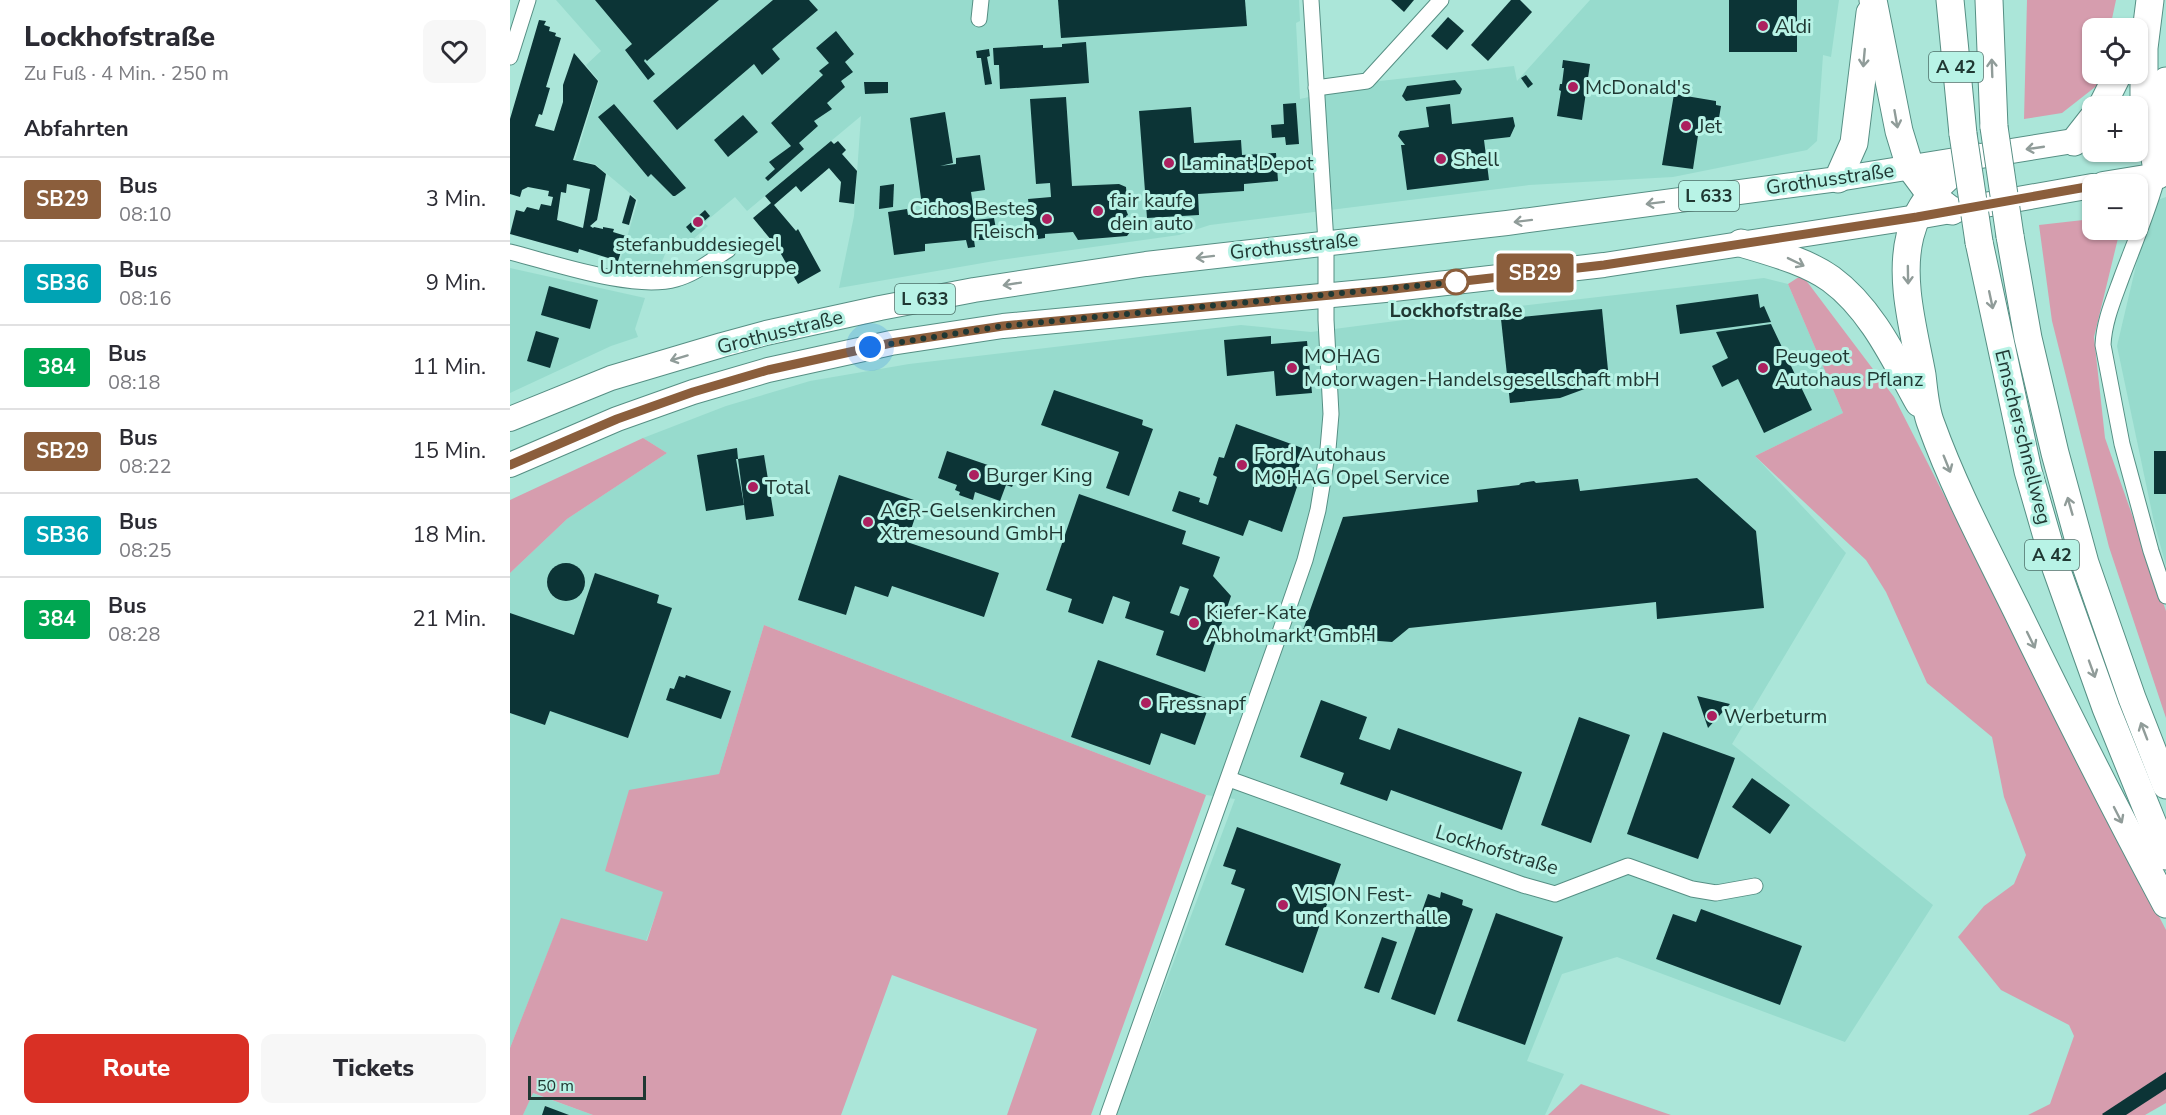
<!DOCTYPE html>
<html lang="de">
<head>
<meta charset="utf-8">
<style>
	:root { --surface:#fff; --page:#f7f7f7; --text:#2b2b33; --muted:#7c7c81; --line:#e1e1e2; --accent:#d93025 }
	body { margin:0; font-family:"Nunito Sans",sans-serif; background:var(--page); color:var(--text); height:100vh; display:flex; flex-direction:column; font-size:22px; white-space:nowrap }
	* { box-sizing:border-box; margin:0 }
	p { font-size:20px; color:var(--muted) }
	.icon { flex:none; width:33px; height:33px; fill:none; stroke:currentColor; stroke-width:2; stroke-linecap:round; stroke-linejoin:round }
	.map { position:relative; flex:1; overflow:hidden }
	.sheet { display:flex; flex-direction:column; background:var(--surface); width:510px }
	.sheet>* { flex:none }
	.badge { padding:0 12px; border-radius:4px; font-size:21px; line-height:39px }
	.fabs { position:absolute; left:1572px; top:18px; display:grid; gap:12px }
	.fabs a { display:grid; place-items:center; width:66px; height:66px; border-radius:12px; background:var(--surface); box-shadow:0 2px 4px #0004; font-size:30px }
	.scale { position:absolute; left:18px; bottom:15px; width:118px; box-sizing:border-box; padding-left:6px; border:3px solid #203833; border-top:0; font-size:16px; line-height:21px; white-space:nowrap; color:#203833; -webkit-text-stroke:4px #b8f3e6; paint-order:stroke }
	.you { position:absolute; width:30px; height:30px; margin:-15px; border:4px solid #fff; border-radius:50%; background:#1a73e8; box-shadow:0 0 0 9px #1a73e833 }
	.map>.badge { position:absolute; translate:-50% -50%; box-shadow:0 0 0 3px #fff }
	h2 { padding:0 24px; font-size:22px; line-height:54px }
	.round { display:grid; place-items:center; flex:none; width:63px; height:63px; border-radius:12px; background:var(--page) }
	.head { display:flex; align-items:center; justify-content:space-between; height:102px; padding:0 24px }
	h1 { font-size:28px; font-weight:800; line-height:45px }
	.action { display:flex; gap:12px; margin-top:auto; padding:12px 24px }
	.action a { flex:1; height:69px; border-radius:12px; background:var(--accent); color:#fff; font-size:24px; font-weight:800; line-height:69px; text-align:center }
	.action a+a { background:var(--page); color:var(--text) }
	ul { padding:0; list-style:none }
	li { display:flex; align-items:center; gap:18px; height:84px; padding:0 24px; border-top:2px solid var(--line) }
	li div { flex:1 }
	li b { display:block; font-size:22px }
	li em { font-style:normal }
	li .badge { min-width:66px; font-weight:700; text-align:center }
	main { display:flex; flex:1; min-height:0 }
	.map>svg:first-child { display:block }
	.built { fill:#97dbcd }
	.green { fill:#d69dae }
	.building { fill:#0c3436; fill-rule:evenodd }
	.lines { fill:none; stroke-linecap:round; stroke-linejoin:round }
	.street-casing { stroke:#568f84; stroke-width:17 }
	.primary-casing { stroke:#568f84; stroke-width:26 }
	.highway-casing { stroke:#568f84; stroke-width:29 }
	.street { stroke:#fff; stroke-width:15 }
	.primary { stroke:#fff; stroke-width:24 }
	.highway { stroke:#fff; stroke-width:27 }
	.highway-bridge-casing { stroke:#568f84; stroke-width:29; stroke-linecap:butt }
	.highway-bridge { stroke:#fff; stroke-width:27 }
	.oneway { stroke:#909c99 }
	.line-casing { stroke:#fff; stroke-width:14 }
	.line { stroke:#8b5e3c; stroke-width:9 }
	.walk { stroke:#203833; stroke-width:6; stroke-dasharray:0 10.8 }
	.poi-dot { fill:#ac205f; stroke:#b8f3e6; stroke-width:2 }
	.stop-dot { fill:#fff; stroke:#8b5e3c; stroke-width:3 }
	.labels { text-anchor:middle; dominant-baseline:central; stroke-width:6; stroke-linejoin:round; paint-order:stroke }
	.shield { fill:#b8f3e6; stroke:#4e7069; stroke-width:1.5 }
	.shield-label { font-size:18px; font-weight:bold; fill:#203833 }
	.poi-label { font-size:20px; fill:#203833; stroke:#b8f3e6; text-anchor:start }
	.street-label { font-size:20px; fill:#203833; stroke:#b8f3e6 }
	.stop-label { font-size:20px; font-weight:bold; fill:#203833; stroke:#b8f3e6 }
</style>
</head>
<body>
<main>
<section class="sheet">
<div class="head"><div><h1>Lockhofstraße</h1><p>Zu Fuß · 4 Min. · 250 m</p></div><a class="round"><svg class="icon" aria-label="heart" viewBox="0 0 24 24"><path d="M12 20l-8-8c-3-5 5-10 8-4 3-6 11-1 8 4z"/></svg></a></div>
<h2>Abfahrten</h2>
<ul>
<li><span class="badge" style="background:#8b5e3c;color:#fff">SB29</span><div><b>Bus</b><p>08:10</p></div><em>3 Min.</em></li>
<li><span class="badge" style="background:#00a3b4;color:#fff">SB36</span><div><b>Bus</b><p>08:16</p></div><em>9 Min.</em></li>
<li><span class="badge" style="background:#00a651;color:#fff">384</span><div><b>Bus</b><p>08:18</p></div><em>11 Min.</em></li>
<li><span class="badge" style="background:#8b5e3c;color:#fff">SB29</span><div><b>Bus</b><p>08:22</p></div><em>15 Min.</em></li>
<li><span class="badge" style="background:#00a3b4;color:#fff">SB36</span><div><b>Bus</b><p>08:25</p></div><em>18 Min.</em></li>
<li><span class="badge" style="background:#00a651;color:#fff">384</span><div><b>Bus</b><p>08:28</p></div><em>21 Min.</em></li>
</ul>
<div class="action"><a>Route</a><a>Tickets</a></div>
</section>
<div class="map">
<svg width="1656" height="1115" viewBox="0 0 1656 1115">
	<rect width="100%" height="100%" fill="#abe6d9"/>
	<g class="built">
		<polygon points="46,0 789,0 790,21 786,23 790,99 870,81 1004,66 1007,81 1080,0 1329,0 1321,57 1313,55 1307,141 1297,150 1163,177 1019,185 700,225 669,235 490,260 329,288 344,216 351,116 237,211 225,197 194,223 198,226 181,241 156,252 150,266 128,267 110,261 128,200 85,164 65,160 89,81 76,65 91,51"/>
		<polygon points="1656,197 1656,566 1644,522 1607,346 1641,202"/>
		<polygon points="0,268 135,298 125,329 128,337 101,346 0,393"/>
		<polygon points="1254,278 1278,284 1333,413 1245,456 1336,553 1222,744 1423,905 1335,1042 1107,957 1052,974 1017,1061 1054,1074 1035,1115 606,1115 725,799 696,795 254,625 209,774 154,892 136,941 51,919 0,1048 0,573 57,519 157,453 133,438 216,406 300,381 399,364 731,325 801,332 940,314"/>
		<polygon points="22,1093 83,1115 13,1115"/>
	</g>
	<g class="green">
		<polygon points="1517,0 1606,0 1600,28 1582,28 1582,74 1591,74 1589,84 1552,113 1514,119"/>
		<polygon points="1582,219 1582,230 1610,230 1584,337 1595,438 1656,611 1656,718 1599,547 1542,321 1529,225"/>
		<polygon points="1292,275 1384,397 1656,930 1656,1103 1635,1115 1518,1115 1540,1104 1564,1036 1559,1025 1491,990 1448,937 1474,906 1504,884 1516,855 1494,797 1482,737 1417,683 1376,592 1356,560 1245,456 1333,413 1278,284"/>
		<polygon points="133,438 157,453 57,519 0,573 0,500"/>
		<polygon points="254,625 696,795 581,1115 497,1115 527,1029 382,975 331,1115 83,1115 23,1093 13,1115 0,1115 0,1048 51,918 137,941 153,892 95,871 119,790 209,774"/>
		<polygon points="1071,1084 1161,1115 1038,1115"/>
	</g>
	<g class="building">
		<polygon points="85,0 209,0 137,61 135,59 134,61 145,74 138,80 115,50 122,44"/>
		<polygon points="263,0 299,0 308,10 262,49 270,59 252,75 244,64 167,130 143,101"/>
		<polygon points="548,0 735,0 737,26 551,38"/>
		<polygon points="881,0 904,0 894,12"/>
		<polygon points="1001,0 1010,0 1022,12 978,61 961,45"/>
		<rect x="1219" y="0" width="68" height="52"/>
		<polygon points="938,17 954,31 937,50 921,36"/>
		<path d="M 29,20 L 36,21 L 34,25 L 40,27 L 39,31 L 46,33 L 45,36 L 51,38 L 36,87 L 40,88 L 32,115 L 29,114 L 25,126 L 44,131 L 53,102 L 53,85 L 64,53 L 88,81 L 63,160 L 85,165 L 96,174 L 87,220 L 80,226 L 83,228 L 84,227 L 93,229 L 93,227 L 104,229 L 103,232 L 116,236 L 108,261 L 69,249 L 68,253 L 0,234 L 6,210 L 14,212 L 17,207 L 29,210 L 31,204 L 41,206 L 43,197 L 38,196 L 39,191 L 18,187 L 12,190 L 10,197 L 0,194 L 0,119 ZM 57,184 L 80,189 L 73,228 L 47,220 L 51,192 L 56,193 Z"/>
		<polygon points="326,31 344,54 335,62 343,72 331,81 335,87 317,103 322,109 304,121 308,126 289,143 294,149 258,181 255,178 265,169 259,162 281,146 261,123 313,75 309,71 319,63 306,48"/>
		<polygon points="576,42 579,83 490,89 489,65 484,65 483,48 533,45 533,48 552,47 552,44"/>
		<polygon points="479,49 480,56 477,57 482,84 475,85 471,58 467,58 466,51"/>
		<polygon points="1053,60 1080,64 1072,120 1047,116 1051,91 1049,90 1050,84 1052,84 1054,68 1052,68"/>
		<polygon points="1016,75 1023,84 1018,88 1011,78"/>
		<polygon points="945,80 952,89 950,94 896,101 892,96 897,86"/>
		<polygon points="354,82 378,82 378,93 355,94"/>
		<polygon points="1164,94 1206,101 1206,105 1211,106 1208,124 1190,122 1183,169 1152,165"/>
		<polygon points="556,97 562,186 609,184 616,187 617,199 614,200 617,206 615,207 618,215 616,216 620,232 617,236 568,240 563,232 535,234 535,238 528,239 528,235 515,236 513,206 519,206 518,199 541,197 540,183 526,184 520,99"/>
		<polygon points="786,103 789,144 776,145 775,137 762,138 761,125 774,124 773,104"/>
		<polygon points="104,104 176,188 165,196 163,196 141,174 138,177 88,117"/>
		<polygon points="940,104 942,124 1003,117 1005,126 1000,137 974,140 979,180 897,190 891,145 895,145 888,136 890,131 919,127 916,107"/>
		<polygon points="681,107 684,143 731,140 732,155 766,153 768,181 734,184 734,191 688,194 689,215 637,218 629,111"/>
		<polygon points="435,112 443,163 430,166 446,164 446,158 470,155 475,190 461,192 465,220 484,218 486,229 481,230 483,240 464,240 465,247 458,248 456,240 415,244 415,251 384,255 378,212 397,209 398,215 413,213 400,118"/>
		<polygon points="233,115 248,132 218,157 204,140"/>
		<polygon points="321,141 324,144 328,141 336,150 332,154 347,171 344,204 329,202 331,182 319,168 291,192 286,186 264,205 286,231 288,229 311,271 288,284 267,247 243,218 261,203 255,196"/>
		<polygon points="384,184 383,207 369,209 370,186"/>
		<polygon points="120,195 126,200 119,225 112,223"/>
		<polygon points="195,210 200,216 181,233 176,227"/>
		<polygon points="39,286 88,300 80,329 31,315"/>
		<polygon points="1248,294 1250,308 1254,306 1261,322 1170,334 1166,305"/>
		<polygon points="1092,309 1099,380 1050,398 1000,403 991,319"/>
		<polygon points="1261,324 1302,410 1254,433 1228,379 1212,387 1202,366 1218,358 1206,332"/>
		<polygon points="26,331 49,338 40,368 17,361"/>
		<polygon points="761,336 761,344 797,341 802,393 766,396 764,371 717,376 714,340"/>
		<polygon points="544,390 633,420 632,425 643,429 619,496 596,488 609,452 531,425"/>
		<polygon points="726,424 795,449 783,483 788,484 772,532 739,520 733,536 662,511 669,491 690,498 689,502 698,505 707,477 703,475 709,457 714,458"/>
		<polygon points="227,448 228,459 226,459 234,505 196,511 187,455"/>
		<polygon points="437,451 507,475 502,487 496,485 490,501 465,492 463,500 449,495 450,492 445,490 447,485 428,478"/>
		<rect x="1644" y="451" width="12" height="43"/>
		<polygon points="254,455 264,516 236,520 228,459"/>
		<polygon points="329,475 410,502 397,542 489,573 474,617 382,586 378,597 345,586 336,615 288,600"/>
		<polygon points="1187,478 1246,531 1254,608 1147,619 1146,602 899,628 882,642 793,635 793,630 833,517 968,502 967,490 1009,485 1011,483 1024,481 1026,483 1068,479 1070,491"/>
		<path d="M 569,494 L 676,531 L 672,544 L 710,557 L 703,576 L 721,596 L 695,672 L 646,655 L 654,631 L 615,618 L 620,602 L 603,596 L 593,624 L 558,612 L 562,599 L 536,590 ZM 670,586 L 679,589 L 669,616 L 660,613 Z"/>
		<circle cx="56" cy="582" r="19"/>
		<polygon points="85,573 149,595 147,603 162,608 118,738 40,711 35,725 0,713 0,613 64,635"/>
		<polygon points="588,660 701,700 685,745 651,733 640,765 561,737"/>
		<polygon points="176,675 221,691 211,719 156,700 160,688 164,689 169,676 175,678"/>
		<polygon points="1187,696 1220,704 1198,728"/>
		<polygon points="811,700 857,717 849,739 880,750 888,728 1012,772 992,830 881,790 877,801 830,784 834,773 790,757"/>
		<polygon points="1069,717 1120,735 1081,843 1031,825"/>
		<polygon points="1153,732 1225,758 1188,859 1117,834"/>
		<polygon points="1242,778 1280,805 1260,834 1222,807"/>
		<polygon points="727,827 831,864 793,973 715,945 735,889 721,884 726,870 713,866"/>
		<polygon points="931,892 953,900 952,905 963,909 925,1015 881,999 918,894 930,898"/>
		<polygon points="1191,909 1292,946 1270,1005 1146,959 1163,914 1186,922"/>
		<polygon points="986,913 1053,937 1015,1045 947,1021"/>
		<polygon points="872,937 887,942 869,993 854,988"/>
		<polygon points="1656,1072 1656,1089 1616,1115 1593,1115 1592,1114"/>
		<polygon points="35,1106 59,1115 32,1115"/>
	</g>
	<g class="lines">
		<defs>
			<g id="street">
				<polyline points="469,19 471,0"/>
				<polyline points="0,57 18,0"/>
				<polyline points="806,88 857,81 931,0"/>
				<path d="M 1648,175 C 1639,210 1624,244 1611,279 C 1603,301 1594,322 1593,345 L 1612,444 L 1641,551 L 1656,596"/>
				<path d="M 0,252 C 44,263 123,291 166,279 C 185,274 202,260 218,250"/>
				<polyline points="719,779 1013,885 1045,894 1118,866 1182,889 1206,893 1245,886"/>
				<polyline points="598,1115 768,638 795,560 808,510 818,449 821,414 816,320 816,243 801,0"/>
			</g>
			<g id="primary">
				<polyline points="1593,184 1648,175"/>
				<polyline points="0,419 101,378 212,345 256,333 370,308 464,290 636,264 997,223 1328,179 1582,138"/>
				<polyline points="0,465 107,419 183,392 258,370 381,343 493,326 875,290 1094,265 1407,217 1582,186"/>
			</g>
			<g id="highway">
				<polyline points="1363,0 1389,131 1400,167 1420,194 1442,211"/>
				<polyline points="1440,0 1453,134"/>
				<polyline points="1479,0 1484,127"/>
				<polyline points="1640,0 1634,48 1634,97 1648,175"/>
				<polyline points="1592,106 1608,74"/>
				<polyline points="1564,142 1582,119"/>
				<polyline points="1651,146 1656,81"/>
				<path d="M 1464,156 C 1435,178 1409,199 1400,236 C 1389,280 1404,331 1412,375 C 1414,391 1415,409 1421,424 C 1444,488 1476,548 1506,609 C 1554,708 1604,807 1656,904"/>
				<polyline points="1328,179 1344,143 1360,13"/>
				<polyline points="1500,236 1518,338 1545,453 1575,563 1622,698 1656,785"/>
				<polyline points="1469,242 1518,471 1546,568 1596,708 1656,856"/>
				<path d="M 1231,243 C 1260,252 1296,261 1321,279 C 1362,309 1385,360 1409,403"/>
			</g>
		</defs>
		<use href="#street" class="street-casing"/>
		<use href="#primary" class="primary-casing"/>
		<use href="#highway" class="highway-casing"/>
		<use href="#street" class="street"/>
		<use href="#primary" class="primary"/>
		<use href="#highway" class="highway"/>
		<defs>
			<g id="highway-bridge">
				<polyline points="1484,127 1500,236"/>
				<polyline points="1453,134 1469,242"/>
			</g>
		</defs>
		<use href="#highway-bridge" class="highway-bridge-casing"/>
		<use href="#highway-bridge" class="highway-bridge"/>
	</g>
	<defs><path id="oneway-shaft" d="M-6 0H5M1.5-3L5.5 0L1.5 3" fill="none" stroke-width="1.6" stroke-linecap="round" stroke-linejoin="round" transform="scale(1.5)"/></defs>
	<g class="oneway">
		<use href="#oneway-shaft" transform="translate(1354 58) rotate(95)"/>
		<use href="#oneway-shaft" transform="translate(1482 68) rotate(-92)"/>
		<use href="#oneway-shaft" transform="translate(1386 119) rotate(80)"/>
		<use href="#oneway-shaft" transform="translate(1525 148) rotate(172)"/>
		<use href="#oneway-shaft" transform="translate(1145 203) rotate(173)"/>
		<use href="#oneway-shaft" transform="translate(1013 221) rotate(173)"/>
		<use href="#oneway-shaft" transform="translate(695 257) rotate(173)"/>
		<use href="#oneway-shaft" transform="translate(1286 262) rotate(26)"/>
		<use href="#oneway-shaft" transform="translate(1398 275) rotate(89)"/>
		<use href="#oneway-shaft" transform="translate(502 284) rotate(171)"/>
		<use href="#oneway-shaft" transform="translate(1481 300) rotate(78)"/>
		<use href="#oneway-shaft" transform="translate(169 358) rotate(163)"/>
		<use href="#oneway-shaft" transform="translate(1437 464) rotate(68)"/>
		<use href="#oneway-shaft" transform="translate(1560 506) rotate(-106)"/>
		<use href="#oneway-shaft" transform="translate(1521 640) rotate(64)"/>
		<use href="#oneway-shaft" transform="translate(1582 669) rotate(70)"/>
		<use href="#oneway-shaft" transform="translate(1634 731) rotate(-111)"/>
		<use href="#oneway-shaft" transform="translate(1608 815) rotate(63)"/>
	</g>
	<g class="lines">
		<defs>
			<polyline id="line" points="0,465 107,419 183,392 258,370 381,343 493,326 875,290 1094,265 1407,217 1582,186"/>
		</defs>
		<use href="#line" class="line-casing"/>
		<use href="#line" class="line"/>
		<polyline class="walk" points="360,347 493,326 946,282"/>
	</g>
	<g class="poi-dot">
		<circle cx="1253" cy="26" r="6"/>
		<circle cx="1063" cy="87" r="6"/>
		<circle cx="1176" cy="126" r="6"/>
		<circle cx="931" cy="159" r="6"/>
		<circle cx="659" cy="163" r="6"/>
		<circle cx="588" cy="211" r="6"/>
		<circle cx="537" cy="219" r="6"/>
		<circle cx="188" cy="222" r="6"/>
		<circle cx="782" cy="368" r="6"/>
		<circle cx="1253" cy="368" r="6"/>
		<circle cx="732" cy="465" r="6"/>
		<circle cx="464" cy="475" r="6"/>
		<circle cx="243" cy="487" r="6"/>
		<circle cx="358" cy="522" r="6"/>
		<circle cx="684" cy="623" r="6"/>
		<circle cx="636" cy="703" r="6"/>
		<circle cx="1202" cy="716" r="6"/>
		<circle cx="773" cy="905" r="6"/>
	</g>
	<circle class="stop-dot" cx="946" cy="282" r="12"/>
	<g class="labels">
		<g class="shield">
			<rect x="1419" y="52" width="54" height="30" rx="4.5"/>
			<rect x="1169" y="181" width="60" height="30" rx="4.5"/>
			<rect x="385" y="284" width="60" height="30" rx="4.5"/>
			<rect x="1515" y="540" width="54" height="30" rx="4.5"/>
		</g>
		<g class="shield-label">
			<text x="1446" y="67">A 42</text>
			<text x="1199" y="196">L 633</text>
			<text x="415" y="299">L 633</text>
			<text x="1542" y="555">A 42</text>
		</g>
		<g class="poi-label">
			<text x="1265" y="26">Aldi</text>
			<text x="1075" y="87">McDonald's</text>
			<text x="1188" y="126">Jet</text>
			<text x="943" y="159">Shell</text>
			<text x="671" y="163">Laminat Depot</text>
			<text x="600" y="200">fair kaufe<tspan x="600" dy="23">dein auto</tspan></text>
			<text x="525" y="208" text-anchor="end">Cichos Bestes<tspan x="525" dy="23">Fleisch</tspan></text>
			<text x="188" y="244" text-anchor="middle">stefanbuddesiegel<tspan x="188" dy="23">Unternehmensgruppe</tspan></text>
			<text x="794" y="356">MOHAG<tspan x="794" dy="23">Motorwagen-Handelsgesellschaft mbH</tspan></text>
			<text x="1265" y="356">Peugeot<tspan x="1265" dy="23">Autohaus Pflanz</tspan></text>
			<text x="744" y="454">Ford Autohaus<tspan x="744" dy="23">MOHAG Opel Service</tspan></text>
			<text x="476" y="475">Burger King</text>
			<text x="255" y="487">Total</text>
			<text x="370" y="510">ACR-Gelsenkirchen<tspan x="370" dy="23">Xtremesound GmbH</tspan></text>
			<text x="696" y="612">Kiefer-Kate<tspan x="696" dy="23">Abholmarkt GmbH</tspan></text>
			<text x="648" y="703">Fressnapf</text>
			<text x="1214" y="716">Werbeturm</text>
			<text x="785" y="894">VISION Fest-<tspan x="785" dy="23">und Konzerthalle</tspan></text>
		</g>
		<g class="street-label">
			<text transform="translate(1320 179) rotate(-8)">Grothusstraße</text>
			<text transform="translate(784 246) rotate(-6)">Grothusstraße</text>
			<text transform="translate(270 332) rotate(-14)">Grothusstraße</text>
			<text transform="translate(1513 437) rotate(76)">Emscherschnellweg</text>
			<text transform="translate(987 850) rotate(17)">Lockhofstraße</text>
		</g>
		<g class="stop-label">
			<text x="946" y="310">Lockhofstraße</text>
		</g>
	</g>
</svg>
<div class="fabs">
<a><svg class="icon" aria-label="locate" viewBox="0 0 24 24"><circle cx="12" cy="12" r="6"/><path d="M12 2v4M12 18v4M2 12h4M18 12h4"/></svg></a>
<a>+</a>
<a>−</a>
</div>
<div class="scale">50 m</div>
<div class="you" style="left:360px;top:347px"></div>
<b class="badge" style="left:1025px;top:273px;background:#8b5e3c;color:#fff">SB29</b>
</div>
</main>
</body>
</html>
